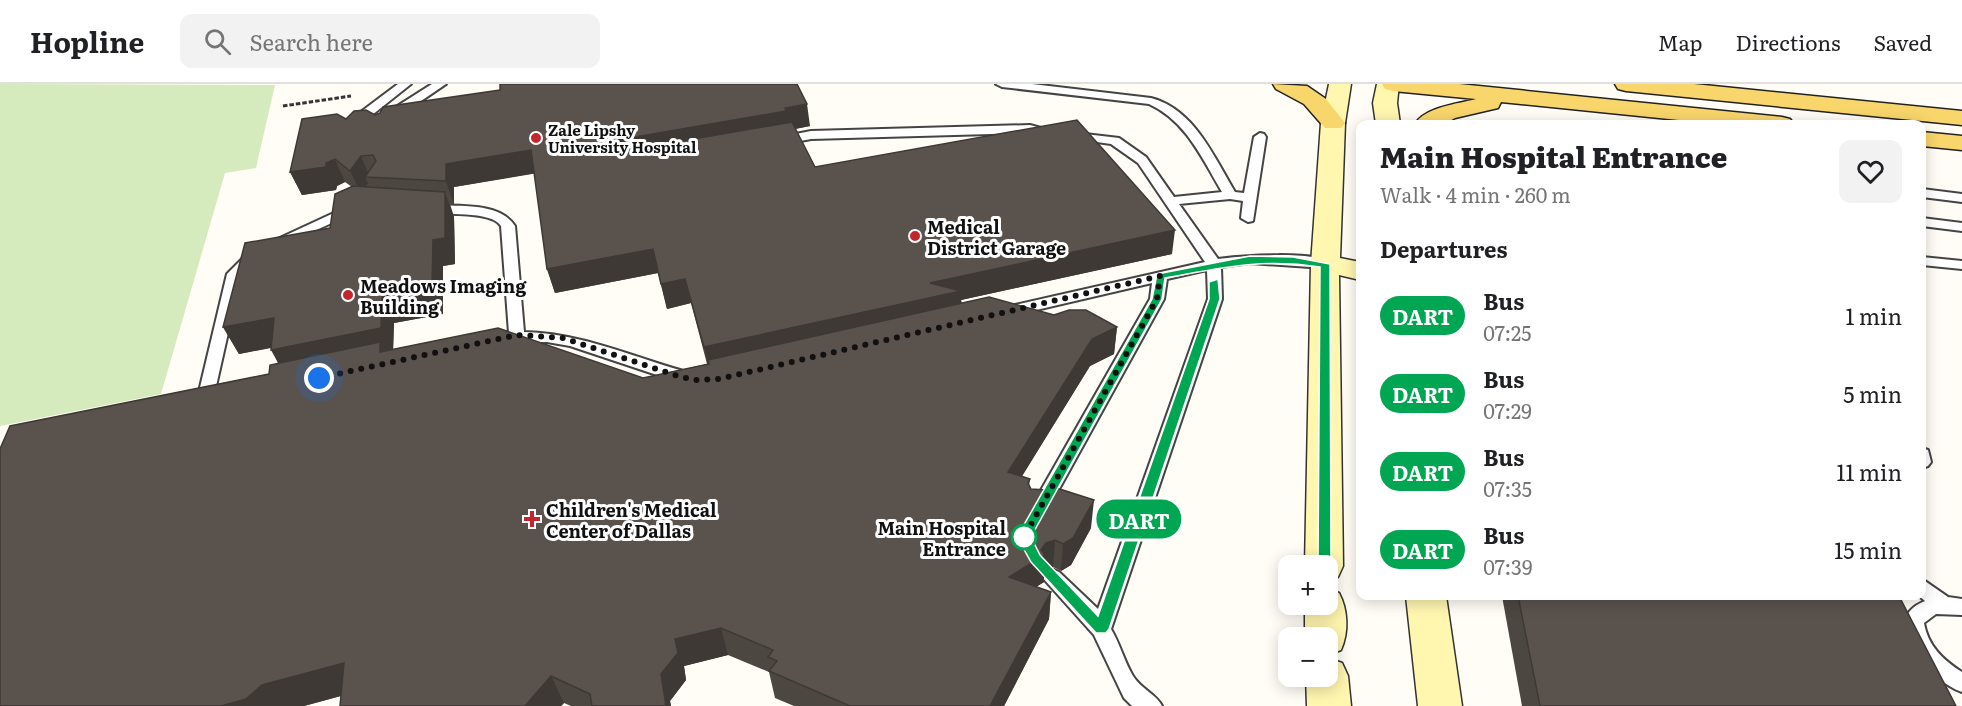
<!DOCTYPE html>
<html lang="en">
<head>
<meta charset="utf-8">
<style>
	:root { --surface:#fff; --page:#f2f2f2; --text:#202124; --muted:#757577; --line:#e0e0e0 }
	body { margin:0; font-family:Literata,serif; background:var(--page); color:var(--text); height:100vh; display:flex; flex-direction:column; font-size:22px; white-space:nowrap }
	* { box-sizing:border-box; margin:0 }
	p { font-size:20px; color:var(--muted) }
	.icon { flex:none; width:33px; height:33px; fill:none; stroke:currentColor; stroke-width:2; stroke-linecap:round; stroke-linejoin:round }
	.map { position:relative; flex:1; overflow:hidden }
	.side { position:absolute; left:1356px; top:36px; width:570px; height:480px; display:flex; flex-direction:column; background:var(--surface); border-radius:12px; box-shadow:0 3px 15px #0003 }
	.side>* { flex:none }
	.badge { padding:0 12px; border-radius:20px; font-size:21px; line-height:39px }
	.controls { position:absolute; left:1278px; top:471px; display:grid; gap:12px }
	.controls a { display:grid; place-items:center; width:60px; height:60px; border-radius:12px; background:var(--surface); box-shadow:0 3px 15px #0003; font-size:30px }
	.you { position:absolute; width:30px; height:30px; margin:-15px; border:4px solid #fff; border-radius:50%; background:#1a73e8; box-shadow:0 0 0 9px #1a73e833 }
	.map>.badge { position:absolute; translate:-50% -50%; box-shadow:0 0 0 3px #fff }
	h2 { padding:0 24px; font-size:22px; line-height:54px }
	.round { display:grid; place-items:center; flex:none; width:63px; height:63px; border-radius:12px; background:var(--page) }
	.headline { display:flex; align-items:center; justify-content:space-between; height:102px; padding:0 24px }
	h1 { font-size:28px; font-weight:800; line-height:45px }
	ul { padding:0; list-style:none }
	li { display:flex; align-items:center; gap:18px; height:78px; padding:0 24px }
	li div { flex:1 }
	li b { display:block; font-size:22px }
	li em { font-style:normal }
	li .badge { min-width:66px; font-weight:700; text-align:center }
	header { display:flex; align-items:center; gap:36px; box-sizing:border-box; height:84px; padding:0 30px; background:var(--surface); border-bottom:2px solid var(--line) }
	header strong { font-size:28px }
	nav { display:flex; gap:33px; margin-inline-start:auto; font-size:21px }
	.search { width:420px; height:54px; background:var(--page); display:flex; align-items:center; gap:15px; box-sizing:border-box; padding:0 21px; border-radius:12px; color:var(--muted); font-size:22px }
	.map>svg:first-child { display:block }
	.green { fill:#d5ebbd }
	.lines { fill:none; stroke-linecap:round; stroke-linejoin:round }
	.lane-casing { stroke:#444; stroke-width:4 }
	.secondary-casing { stroke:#333; stroke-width:3 }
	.primary-casing { stroke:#222; stroke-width:3 }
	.path { stroke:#333; stroke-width:3; stroke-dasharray:4.5 2; stroke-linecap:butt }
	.lane { fill:#fff; fill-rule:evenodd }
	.secondary { fill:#fff6b0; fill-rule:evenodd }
	.primary { fill:#f9d66b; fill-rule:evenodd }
	.wall { fill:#4d4742; fill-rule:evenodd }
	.shaded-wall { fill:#3f3936 }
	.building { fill:#5a524d; stroke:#3f3936; stroke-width:1.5 }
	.line { fill:#00a651; stroke:#fff; stroke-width:1.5 }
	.walk { stroke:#111; stroke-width:6; stroke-dasharray:0 10.8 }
	.poi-dot { fill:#c4262e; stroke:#fff; stroke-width:2 }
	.stop-dot { fill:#fff; stroke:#00a651; stroke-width:3 }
	.labels { text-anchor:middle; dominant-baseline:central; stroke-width:6; stroke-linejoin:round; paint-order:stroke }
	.far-poi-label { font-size:15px; font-weight:bold; fill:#111; stroke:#fff; text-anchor:start }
	.poi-label { font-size:18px; font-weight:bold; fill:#111; stroke:#fff; text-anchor:start }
	.stop-label { font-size:18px; font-weight:bold; fill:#111; stroke:#fff; text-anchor:end }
</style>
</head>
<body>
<header>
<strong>Hopline</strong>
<div class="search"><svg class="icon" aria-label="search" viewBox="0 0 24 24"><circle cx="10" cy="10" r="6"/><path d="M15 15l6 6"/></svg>Search here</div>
<nav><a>Map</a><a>Directions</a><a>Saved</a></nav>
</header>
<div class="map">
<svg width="1962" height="622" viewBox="0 0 1962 622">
	<rect width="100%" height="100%" fill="#fffdf5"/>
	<polygon class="green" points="0,0 275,1 256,84 225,89 161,310 0,342"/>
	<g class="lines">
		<defs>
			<g id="lane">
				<polygon points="398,0 411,0 367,35 360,48 352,48 350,45 358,30"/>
				<polygon points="432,0 446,0 396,34 388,34 388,28"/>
				<path d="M 996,0 L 1032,0 L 1151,14 C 1194,25 1214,73 1235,108 L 1244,109 L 1254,53 L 1260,49 L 1264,50 L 1266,53 L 1253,137 L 1248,138 L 1241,134 L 1243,117 L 1230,115 L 1179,120 L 1218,175 C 1239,172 1318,166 1332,180 L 1325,184 L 1250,179 L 1221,183 L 1222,215 L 1111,545 C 1120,560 1124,577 1133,592 C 1141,605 1156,610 1162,622 L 1132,622 L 1124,614 L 1094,551 L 1042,493 L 1045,488 L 1052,485 L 1059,488 L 1098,525 L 1208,215 L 1207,186 L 1167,195 L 1164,215 L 1047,427 L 1035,427 L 1032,422 L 1150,215 L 1152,199 L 1006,233 L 998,228 L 1006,223 L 1205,178 L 1138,79 L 1111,60 L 1068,54 L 1068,48 L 1119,54 L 1146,73 L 1174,113 L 1222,108 C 1202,74 1186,37 1149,20 L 1002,3 Z"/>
				<polygon points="1030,41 1052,47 1046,51 1030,49 811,55 779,61 773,57 775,54 811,47"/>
				<polygon points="1922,105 1962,110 1962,118 1922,113"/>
				<polygon points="351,121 358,125 356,128 281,162 271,162 269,159"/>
				<path d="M 429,121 C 456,123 499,117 515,142 L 524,248 C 583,249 637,275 694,290 L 696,294 L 694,298 L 688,299 L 657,291 L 570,262 L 547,258 L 490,259 L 488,256 L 490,253 L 509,249 L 501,142 C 491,126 443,132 424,128 L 424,122 Z"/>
				<polygon points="1922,134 1962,139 1962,147 1922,142"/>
				<polygon points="253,168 260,172 241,191 212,320 204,326 195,324 193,320 197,316 227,190 248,169"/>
				<polygon points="1922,173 1962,177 1962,185 1922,181"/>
				<polygon points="1922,364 1928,366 1931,378 1928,382 1922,384"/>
				<path d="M 1922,495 L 1948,513 L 1962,515 L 1962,531 L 1936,530 L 1924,539 C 1928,562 1943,576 1962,588 L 1962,608 C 1931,597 1873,538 1925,517 L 1919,512 L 1922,512 Z"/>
			</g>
			<g id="secondary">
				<polygon points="1329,0 1351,0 1345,39 1340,174 1360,178 1360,196 1339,191 1343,482 1338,493 1328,496 1328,482 1305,482 1311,180 1321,39"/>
				<polygon points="1377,0 1399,0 1397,19 1400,40 1376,40 1373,19"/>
				<path d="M 1328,505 L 1339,509 C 1348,526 1349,548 1341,566 L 1328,571 L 1328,554 L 1305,554 L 1305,520 L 1328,520 Z"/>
				<polygon points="1406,512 1446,512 1462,622 1418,622"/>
				<polygon points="1328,574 1342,579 1348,592 1351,622 1307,622 1306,592 1328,592"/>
			</g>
			<g id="primary">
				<polygon points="1273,0 1307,2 1326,15 1345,39 1341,44 1325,44 1304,20 1276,5"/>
				<path d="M 1382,0 L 1459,0 L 1782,33 L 1790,35 L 1794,40 L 1718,40 L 1501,18 L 1498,24 L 1455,34 L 1444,40 L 1415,40 C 1425,23 1457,20 1476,15 L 1393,7 L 1385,5 Z"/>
				<polygon points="1615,0 1694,0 1962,27 1962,41 1626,7 1618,5"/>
				<polygon points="1922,48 1962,52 1962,66 1922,62"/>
			</g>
		</defs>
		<use href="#lane" class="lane-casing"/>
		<use href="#secondary" class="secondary-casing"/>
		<use href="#primary" class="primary-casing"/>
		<polyline class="path" points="283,22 351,12"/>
		<use href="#lane" class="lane"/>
		<use href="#secondary" class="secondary"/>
		<use href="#primary" class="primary"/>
	</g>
	<g class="wall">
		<path d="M 375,31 L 810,42 L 795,45 L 815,83 L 1172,170 L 961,216 L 962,219 L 1054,231 L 1117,243 L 1114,270 L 1090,282 L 1022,392 L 1030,395 L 1029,402 L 1031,405 L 1091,444 L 1071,481 L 1061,487 L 1053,483 L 1044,486 L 1044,498 L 1036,503 L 1051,508 L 1049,535 L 1004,622 L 794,622 L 775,614 L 769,588 L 728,571 L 684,582 L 686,596 L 670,617 L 671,622 L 571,622 L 564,619 L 561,622 L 340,622 L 341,612 L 304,622 L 0,622 L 278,279 L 271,264 L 239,270 L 223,243 L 330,144 L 352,103 L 345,98 L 337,102 L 336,106 L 302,111 L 290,88 L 346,35 ZM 535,89 L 547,185 L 555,209 L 658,189 L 667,225 L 691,219 L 707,280 L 643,294 L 393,265 L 394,239 L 443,230 L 443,182 L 455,180 L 454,133 L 450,120 L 454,121 L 454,103 Z"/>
		<polygon points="1502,512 1899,512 1956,622 1522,622"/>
	</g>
	<g class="shaded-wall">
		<polygon points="807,20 810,42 624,79 610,63 618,56"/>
		<polygon points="531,66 538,89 454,103 454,121 446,97 446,80"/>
		<polygon points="361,72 370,93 365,93 368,99 361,110 350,87"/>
		<polygon points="335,75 345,98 337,102 336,106 302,111 290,88 326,79"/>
		<polygon points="445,108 454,133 455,180 443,182 443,230 394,239 393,270 286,293 271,266 382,213 433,156"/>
		<polygon points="1175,146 1172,170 961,216 962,232 710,288 704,263 930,199"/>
		<polygon points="653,165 658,189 555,209 547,185"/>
		<polygon points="685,195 691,219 667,225 661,200"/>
		<polygon points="274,234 289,260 239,270 223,243"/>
		<polygon points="1117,243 1114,270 1090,282 1008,415 1008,388 1092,255"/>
		<polygon points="1094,416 1091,444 1071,481 1061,487 1063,460"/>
		<polygon points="1055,456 1053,483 1044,486 1044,498 1009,520 1009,493 1041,466 1046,459"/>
		<polygon points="1051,508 1049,535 1004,622 990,622"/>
		<polygon points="721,544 728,571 684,582 686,596 670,617 671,622 666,622 661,590 675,555"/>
		<polygon points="344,579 362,606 304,622 221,622 262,601"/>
		<polygon points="551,592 564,619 561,622 525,622"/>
	</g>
	<g class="building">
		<polygon points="500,0 797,0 807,20 785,24 786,27 618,56 610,63 619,68 792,38 815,83 1077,36 1175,146 930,199 961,207 704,263 685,195 661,200 653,165 547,185 531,66 446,80 446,97 365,93 376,77 373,71 361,72 350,87 335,75 326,79 326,83 290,88 302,35 337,30 346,35 354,27 366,26 375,31 380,29 383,23 500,6"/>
		<polygon points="353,102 445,108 445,154 433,156 432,203 382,213 381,244 271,266 274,234 223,243 245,159 330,144 335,110"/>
		<polygon points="989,213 1054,231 1069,226 1086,226 1117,243 1092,255 1008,388 1030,395 1028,399 1031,405 1047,406 1050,402 1094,416 1073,454 1063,460 1055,456 1046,459 1041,466 1045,471 1009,493 1051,508 990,622 850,622 769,587 777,577 768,573 773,566 721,544 675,555 678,569 661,590 666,622 592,622 590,610 551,592 525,622 340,622 344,579 262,601 246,615 221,622 0,622 0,365 10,342 269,290 270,281 380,258 380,268 498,244 643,294 709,280 708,276"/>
		<polygon points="1518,512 1899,512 1956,622 1540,622"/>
	</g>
	<path class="line" d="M 1250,172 L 1293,173 L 1330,180 L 1331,482 L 1324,487 L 1318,482 L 1320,183 C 1261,174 1222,184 1165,194 L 1162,215 L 1031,453 L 1040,471 L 1098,532 L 1209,215 L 1209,198 L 1218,195 L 1220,215 L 1109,545 L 1106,549 L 1096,549 L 1031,478 L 1017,453 L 1152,215 L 1157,190 Z"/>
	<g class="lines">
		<polyline class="walk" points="319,294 517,251 563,254 675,291 694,296 719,295 1160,192 1157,215 1024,453"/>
	</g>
	<g class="poi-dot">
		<circle cx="536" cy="54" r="6"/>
		<circle cx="915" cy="152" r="6"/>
		<circle cx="348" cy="211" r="6"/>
		<path d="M529 426h6v6h6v6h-6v6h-6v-6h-6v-6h6z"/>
	</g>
	<circle class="stop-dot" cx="1024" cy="453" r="12"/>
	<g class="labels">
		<g class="far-poi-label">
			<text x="548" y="45">Zale Lipshy<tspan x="548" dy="17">University Hospital</tspan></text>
		</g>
		<g class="poi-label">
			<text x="927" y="142">Medical<tspan x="927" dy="21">District Garage</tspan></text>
			<text x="360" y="201">Meadows Imaging<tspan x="360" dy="21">Building</tspan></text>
			<text x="546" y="425">Children's Medical<tspan x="546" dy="21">Center of Dallas</tspan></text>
		</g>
		<g class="stop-label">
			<text x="1006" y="443">Main Hospital<tspan x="1006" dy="21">Entrance</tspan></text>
		</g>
	</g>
</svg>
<div class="controls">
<a>+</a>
<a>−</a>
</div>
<div class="you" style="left:319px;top:294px"></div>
<b class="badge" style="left:1139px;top:435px;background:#00a651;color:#fff">DART</b>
<section class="side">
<div class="headline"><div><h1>Main Hospital Entrance</h1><p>Walk · 4 min · 260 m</p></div><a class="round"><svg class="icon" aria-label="heart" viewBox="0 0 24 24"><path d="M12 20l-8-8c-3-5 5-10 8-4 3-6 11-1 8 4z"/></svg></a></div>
<h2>Departures</h2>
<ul>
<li><span class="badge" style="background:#00a651;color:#fff">DART</span><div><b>Bus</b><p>07:25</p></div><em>1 min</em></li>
<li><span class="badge" style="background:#00a651;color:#fff">DART</span><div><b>Bus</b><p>07:29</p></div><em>5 min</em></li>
<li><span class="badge" style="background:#00a651;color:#fff">DART</span><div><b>Bus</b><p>07:35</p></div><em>11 min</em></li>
<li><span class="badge" style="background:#00a651;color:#fff">DART</span><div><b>Bus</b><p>07:39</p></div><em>15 min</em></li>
</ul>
</section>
</div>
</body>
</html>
